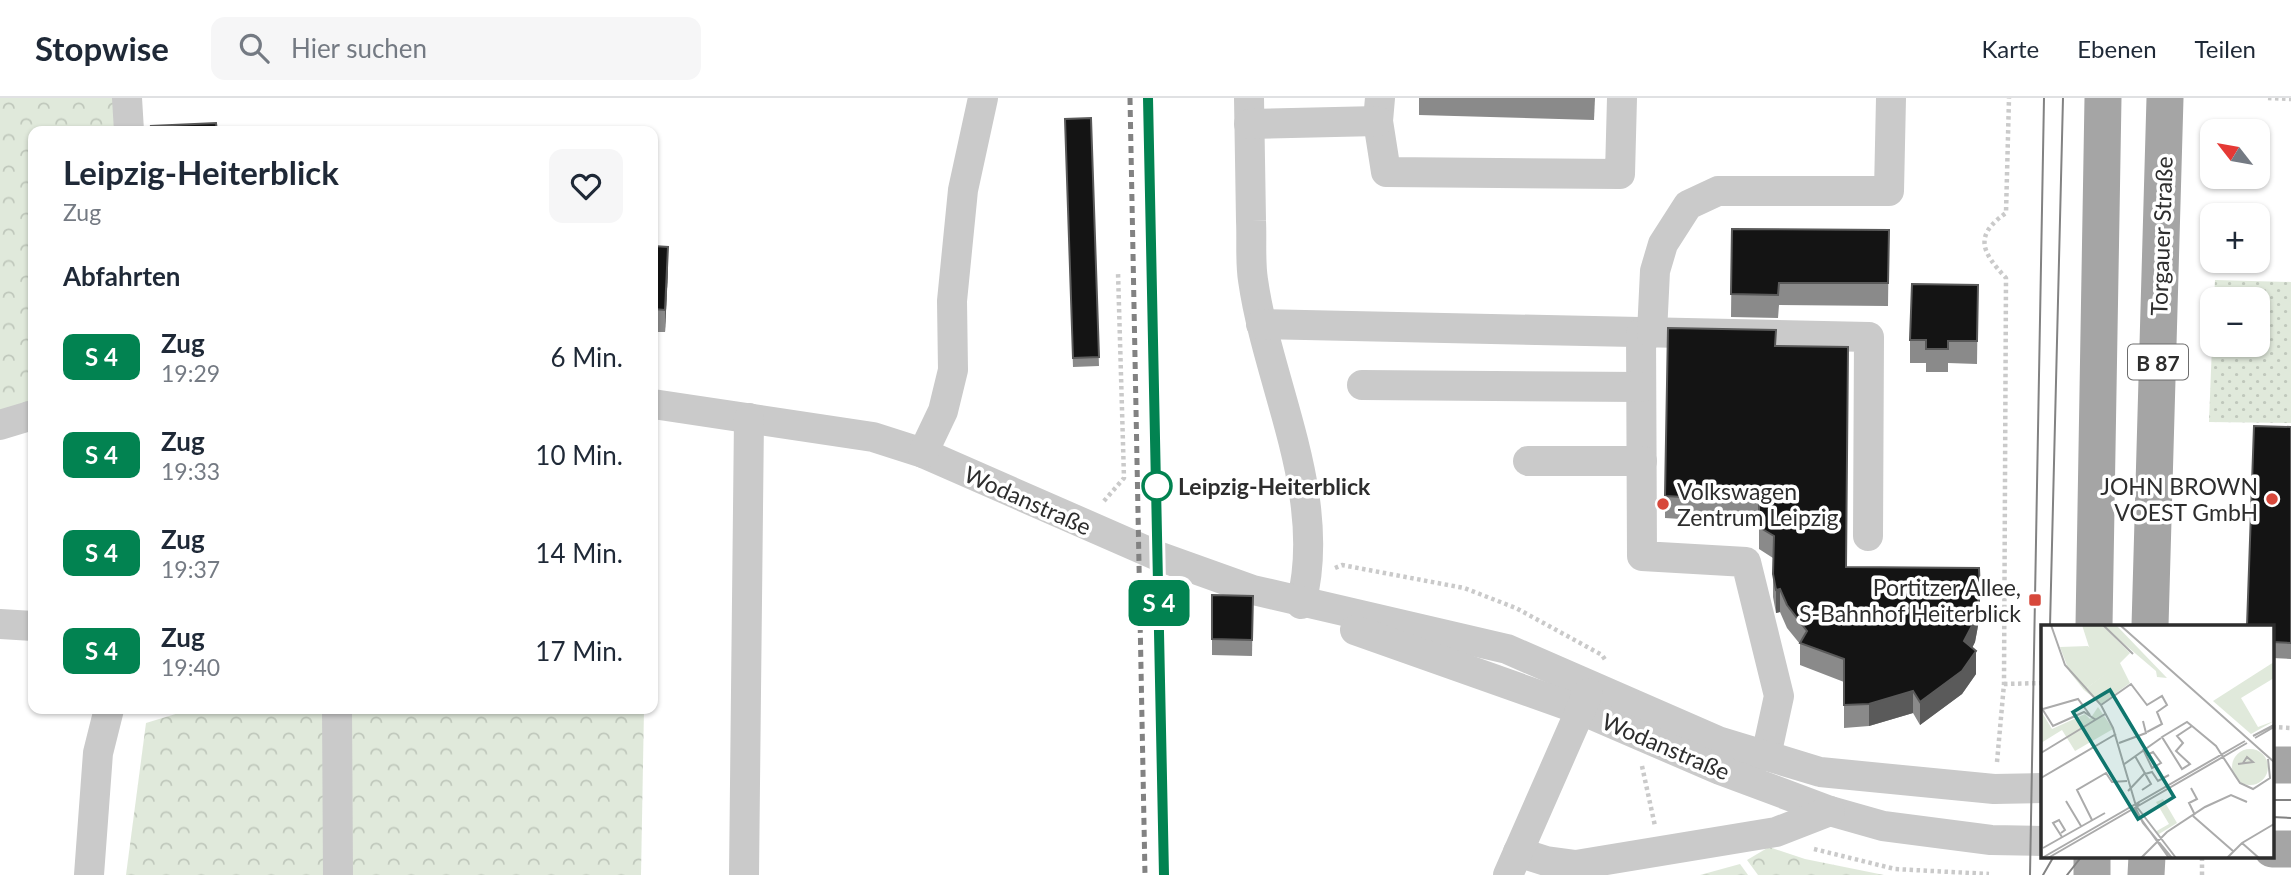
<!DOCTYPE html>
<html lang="de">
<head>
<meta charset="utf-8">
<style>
	:root { --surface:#fff; --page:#f6f6f7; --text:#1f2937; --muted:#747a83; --line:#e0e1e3 }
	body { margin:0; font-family:Lato,sans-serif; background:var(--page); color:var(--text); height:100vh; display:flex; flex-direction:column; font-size:26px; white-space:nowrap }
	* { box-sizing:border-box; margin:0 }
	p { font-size:23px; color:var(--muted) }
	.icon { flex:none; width:38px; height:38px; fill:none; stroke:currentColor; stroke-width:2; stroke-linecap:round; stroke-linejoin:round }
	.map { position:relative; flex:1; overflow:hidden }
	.drawer { position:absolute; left:28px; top:28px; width:630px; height:588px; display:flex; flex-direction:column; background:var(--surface); border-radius:14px; box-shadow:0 2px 5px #0004 }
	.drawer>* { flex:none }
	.badge { padding:0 14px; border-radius:10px; font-size:24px; line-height:46px }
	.needle { width:46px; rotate:301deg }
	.fabs { position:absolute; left:2200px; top:21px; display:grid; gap:14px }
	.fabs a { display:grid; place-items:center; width:70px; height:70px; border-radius:14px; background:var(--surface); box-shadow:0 2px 5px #0004; font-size:35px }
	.map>.badge { position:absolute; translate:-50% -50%; box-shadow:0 0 0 4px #fff }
	h2 { padding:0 35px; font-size:26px; line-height:63px }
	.round { display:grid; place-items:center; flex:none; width:74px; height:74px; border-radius:14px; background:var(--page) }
	.overview { display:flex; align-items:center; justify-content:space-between; height:119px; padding:0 35px }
	h1 { font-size:33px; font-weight:700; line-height:52px }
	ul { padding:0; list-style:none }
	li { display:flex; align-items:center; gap:21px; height:98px; padding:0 35px }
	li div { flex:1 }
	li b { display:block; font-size:26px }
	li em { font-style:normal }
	li .badge { min-width:77px; font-weight:700; text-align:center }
	header { display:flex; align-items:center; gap:42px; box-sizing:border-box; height:98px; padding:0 35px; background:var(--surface); border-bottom:2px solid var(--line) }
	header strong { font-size:33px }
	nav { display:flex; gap:38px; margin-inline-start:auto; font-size:24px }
	.search { width:490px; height:63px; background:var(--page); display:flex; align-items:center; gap:18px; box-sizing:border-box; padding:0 24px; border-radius:14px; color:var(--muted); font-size:26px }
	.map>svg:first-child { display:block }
	.grass { fill:url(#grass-dots) }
	.forest { fill:url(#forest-crowns) }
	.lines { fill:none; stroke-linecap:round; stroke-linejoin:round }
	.path { stroke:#cacaca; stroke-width:4.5; stroke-dasharray:3.5 3.5; stroke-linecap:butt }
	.minor { stroke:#cacaca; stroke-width:30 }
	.major { stroke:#a5a5a5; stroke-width:37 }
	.tram { stroke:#828282; stroke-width:2 }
	.rail { stroke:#828282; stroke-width:5; stroke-dasharray:7 5; stroke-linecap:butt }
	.wall { fill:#8a8a8a }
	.shaded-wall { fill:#5a5a5a }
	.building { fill:#141414; stroke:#5a5a5a; stroke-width:2 }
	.line-casing { stroke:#fff; stroke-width:16 }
	.line { stroke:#028351; stroke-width:10 }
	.stop-dot { fill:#fff; stroke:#028351; stroke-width:3.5 }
	.poi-dot { fill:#d7483b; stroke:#fff; stroke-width:2.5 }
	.labels { text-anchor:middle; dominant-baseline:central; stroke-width:7; stroke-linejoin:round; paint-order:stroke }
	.shield { fill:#fff; stroke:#6c6c6c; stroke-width:2 }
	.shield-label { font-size:21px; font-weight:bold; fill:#2d2d2d }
	.street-label { font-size:23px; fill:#2d2d2d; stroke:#fff }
	.stop-label { font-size:23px; font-weight:bold; fill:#2d2d2d; stroke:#fff; text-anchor:start }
	.poi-label { font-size:23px; fill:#2d2d2d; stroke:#fff; text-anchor:end }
	.inset-road { fill:none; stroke:#ababab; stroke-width:2 }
	.view { fill:#0f766e; fill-opacity:0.15; stroke:#0f766e; stroke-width:3.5 }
	.inset-edge { fill:none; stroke:#2d2d2d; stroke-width:3.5 }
</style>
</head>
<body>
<header>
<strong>Stopwise</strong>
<div class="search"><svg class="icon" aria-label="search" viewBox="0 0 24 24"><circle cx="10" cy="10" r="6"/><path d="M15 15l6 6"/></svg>Hier suchen</div>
<nav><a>Karte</a><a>Ebenen</a><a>Teilen</a></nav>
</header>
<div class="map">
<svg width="2291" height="777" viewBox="0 0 2291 777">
	<defs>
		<pattern id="grass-dots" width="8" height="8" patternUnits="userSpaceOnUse" patternTransform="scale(1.75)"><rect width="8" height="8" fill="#e0e9db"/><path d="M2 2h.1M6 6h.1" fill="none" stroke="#c0c8bc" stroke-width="1.8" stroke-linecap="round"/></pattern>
		<pattern id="forest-crowns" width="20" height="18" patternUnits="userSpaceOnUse" patternTransform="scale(1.75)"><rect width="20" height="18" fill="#e0e9db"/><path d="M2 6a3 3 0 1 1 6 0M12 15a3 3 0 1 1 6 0" fill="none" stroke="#c0c8bc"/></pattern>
	</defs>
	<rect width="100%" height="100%" fill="#fff"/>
	<polygon class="grass" points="2215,182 2291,184 2291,325 2209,324 2212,247 2258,247 2258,201 2214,201"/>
	<g class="forest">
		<polygon points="0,0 117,0 120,33 33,33 33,305 0,315"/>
		<polygon points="192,611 644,611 641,777 126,777 146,625"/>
		<polygon points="1769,749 1805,761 1884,777 1758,777 1747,762"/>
		<polygon points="1740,766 1748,777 1700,777"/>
	</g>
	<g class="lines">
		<g class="path">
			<polyline points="2268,0 2291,1"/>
			<polyline points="1104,403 1124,380 1118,174"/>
			<polyline points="1335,470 1342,467 1464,490 1516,510 1602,557 1606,563"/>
			<polyline points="2004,586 2042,585"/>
			<polyline points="2272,629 2291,630"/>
			<path d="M 1997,664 L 2004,586 L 2006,180 C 1982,154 1973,138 2006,115 L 2009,0"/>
			<polyline points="1642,668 1655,728"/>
			<polyline points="1814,751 1895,771 1989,776"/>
			<polyline points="2202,777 2202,758"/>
		</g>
		<g class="minor">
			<polyline points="127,0 129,33"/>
			<path d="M 1249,0 C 1250,41 1250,82 1251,123 C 1252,142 1250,163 1253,182 C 1268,287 1329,398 1301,506"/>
			<polyline points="1380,0 1378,23 1386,74 1620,76 1622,0"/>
			<polyline points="1249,26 1378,23"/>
			<polyline points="1261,226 1869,239 1868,438"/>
			<polyline points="1641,235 1642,458 1746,464 1779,598 1766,658"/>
			<polyline points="1652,235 1655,173 1663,146 1688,107 1718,93 1889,93 1891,0"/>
			<polyline points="1362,287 1641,289"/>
			<polyline points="653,306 873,339 923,355 1158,458 1253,492 1507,551 1718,643 1820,674 1994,691 2042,690"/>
			<polyline points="0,327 33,317"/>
			<polyline points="923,355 943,313 953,272 952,203 963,92 983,0"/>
			<polyline points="1528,363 1642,363"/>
			<polyline points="0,526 33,528"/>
			<polyline points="1355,532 1581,612 1720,672 1830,713 1883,728 1991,742 2042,743"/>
			<polyline points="337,611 338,777"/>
			<polyline points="1518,754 1546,763 1576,767 1776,734 1830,713"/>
			<polyline points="89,777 98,655 109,611"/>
			<polyline points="744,777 749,320"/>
			<polyline points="1508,777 1588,595"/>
		</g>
		<g class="major">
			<polyline points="2094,528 2103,0"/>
			<polyline points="2150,528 2165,0"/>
			<polyline points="2272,667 2291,667"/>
			<polyline points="2272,751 2291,751"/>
			<polyline points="2092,777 2092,758"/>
			<polyline points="2146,777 2147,758"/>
		</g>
		<g class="tram">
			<polyline points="2050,528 2063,0"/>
			<polyline points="2272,702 2291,702"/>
			<polyline points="2272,719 2291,720"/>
			<polyline points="2030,777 2044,0"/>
			<polyline points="2043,777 2054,758"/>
			<polyline points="2067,777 2082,758"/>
		</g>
		<g class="rail">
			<polyline points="1130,0 1145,777"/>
			<polyline points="1148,0 1164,777"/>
		</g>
	</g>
	<g class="wall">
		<polygon points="1419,0 1595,0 1594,22 1419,17"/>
		<polygon points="1091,20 1099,268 1073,269 1065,21"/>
		<polygon points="1732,131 1889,132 1888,208 1779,207 1778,220 1731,219"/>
		<polygon points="653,148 668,172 665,234 653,234"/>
		<polygon points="1978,187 1977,266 1948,265 1948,274 1926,274 1926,265 1910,265 1910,242"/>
		<polygon points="1776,248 1846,469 1980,517 1975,544 1972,550 1976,576 1962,596 1920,627 1913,615 1869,628 1844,630 1844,584 1800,567 1800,546 1787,530 1780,514 1776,515 1773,499 1773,460 1759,451 1759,426 1665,420 1665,398"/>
		<polygon points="2291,329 2291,561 2272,560 2272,528"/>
		<polygon points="1212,497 1253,498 1252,558 1212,557"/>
	</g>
	<g class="shaded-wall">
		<polygon points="668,149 668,172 665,234 665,212"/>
		<polygon points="1780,491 1780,514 1776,515 1776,492"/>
		<polygon points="1980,494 1980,517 1975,544 1964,566 1964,543"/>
		<polygon points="1976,553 1976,576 1962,596 1920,627 1920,604"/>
		<polygon points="1913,593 1913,615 1869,628 1869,606"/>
	</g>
	<g class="building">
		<polygon points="1091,20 1099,259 1073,260 1065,21"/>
		<polygon points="216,25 217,33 152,33 151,28"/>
		<polygon points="1732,131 1889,132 1888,185 1779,185 1778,197 1731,196"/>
		<polygon points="653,148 668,149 665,212 653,211"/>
		<polygon points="1912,186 1978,187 1977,243 1948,243 1948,251 1926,251 1926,242 1910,242"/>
		<polygon points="1668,230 1776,232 1775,248 1848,249 1846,469 1979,470 1980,494 1975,522 1964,543 1976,553 1962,573 1920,604 1913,593 1869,606 1844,607 1844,561 1800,545 1807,533 1787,507 1780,491 1776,492 1773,476 1774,438 1759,429 1759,403 1665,398"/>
		<polygon points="2254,328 2291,329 2291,545 2272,544 2272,528 2247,528"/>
		<polygon points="1212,497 1253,498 1252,542 1212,541"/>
	</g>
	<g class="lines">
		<defs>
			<polyline id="line" points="1148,0 1164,777"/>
		</defs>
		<use href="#line" class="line-casing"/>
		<use href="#line" class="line"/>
	</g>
	<circle class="stop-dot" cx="1157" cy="388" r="14"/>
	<g class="poi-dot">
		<circle cx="2272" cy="401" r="7"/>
		<circle cx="1663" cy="406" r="7"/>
		<rect x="2028" y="495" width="14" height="14" rx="3.5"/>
	</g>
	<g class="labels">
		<rect class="shield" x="2128" y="246.5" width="60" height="35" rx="5"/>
		<g class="shield-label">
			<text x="2158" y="264">B 87</text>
		</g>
		<g class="street-label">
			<text transform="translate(2161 138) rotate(-88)">Torgauer Straße</text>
			<text transform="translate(1028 402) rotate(24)">Wodanstraße</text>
			<text transform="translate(1666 648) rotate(23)">Wodanstraße</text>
		</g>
		<g class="stop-label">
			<text x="1178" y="388">Leipzig-Heiterblick</text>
		</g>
		<g class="poi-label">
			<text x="2258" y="388">JOHN BROWN<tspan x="2258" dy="26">VOEST GmbH</tspan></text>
			<text x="1677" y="393" text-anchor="start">Volkswagen<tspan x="1677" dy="26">Zentrum Leipzig</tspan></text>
			<text x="2021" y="489">Portitzer Allee,<tspan x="2021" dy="26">S-Bahnhof Heiterblick</tspan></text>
		</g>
	</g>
	<g transform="translate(2041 527)">
		<rect width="233" height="233" fill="#fff"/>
		<path d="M 61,0 L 75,0 L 126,53 L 116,52 L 115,46 ZM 233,37 L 233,53 L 200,73 L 217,102 L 233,96 L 210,109 L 172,76 ZM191 142a18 18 0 1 1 36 0a18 18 0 1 1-36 0ZM 122,174 L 136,198 L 118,209 L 114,207 L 128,199 L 115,177 Z" fill="#e0e9db"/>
		<path d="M 41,0 L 61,0 L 89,28 L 79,38 L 89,58 L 60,79 L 43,65 L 67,47 L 49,25 ZM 57,82 L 72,104 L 34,126 L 21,105 L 0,118 L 0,86 L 11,104 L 44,89 L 49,94 Z" fill="#e0e9db"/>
		<path d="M 47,21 L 68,47 L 43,65 L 28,46 L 19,22 Z" fill="#e0e9db"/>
		<path class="inset-road" d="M 10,0 L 24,40 L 60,80 L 72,103 L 95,181M 62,0 L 92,29M 79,0 L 233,137M 60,80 L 90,59 L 106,80 L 121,71 L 126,80 L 116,87 L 121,99 L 106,107M 0,82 L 12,101 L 43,87 L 55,95M 2,84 L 37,74 L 49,90M 151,101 L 136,111 L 142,118 L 135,126 L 149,139 L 141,144 L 121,112 L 146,97 L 151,101 L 175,121 L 182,132M 212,111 L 233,100M 214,113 L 233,102M 78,118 L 105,108 L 102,96M 102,124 L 111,143 L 120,138 L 112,127 L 106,130M 0,128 L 64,89M 94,131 L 110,159 L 101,165M 182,132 L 199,158 L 212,164 L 229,153 L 227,134M 197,139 L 212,137 L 206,132 L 202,138M 82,140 L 120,113M 104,149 L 111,147 L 117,156 L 128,150M 0,153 L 75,109M 150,163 L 156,174 L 148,178 L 154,190M 87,166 L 104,148M 25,176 L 40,201M 98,177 L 95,184 L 102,198 L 131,233M 96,182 L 135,233M 93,184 L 128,233M 152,191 L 192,226M 51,195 L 36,165 L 65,148 L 71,157 L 86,156M 20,208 L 24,205 L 18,195 L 12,198 L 21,212M 201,218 L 218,233M 2,223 L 64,188M 1,233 L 204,116M 7,233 L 206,118M 100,233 L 126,207 L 164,182 L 190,170 L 206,177M 186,233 L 201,218 L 233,199"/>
		<path class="view" d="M 69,65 L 133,172 L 97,194 L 32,87 Z"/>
		<rect width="233" height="233" class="inset-edge"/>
	</g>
</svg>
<div class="fabs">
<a><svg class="needle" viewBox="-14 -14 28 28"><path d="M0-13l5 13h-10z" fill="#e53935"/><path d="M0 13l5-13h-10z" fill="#747a83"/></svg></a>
<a>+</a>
<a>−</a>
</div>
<b class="badge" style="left:1159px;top:505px;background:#028351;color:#fff">S 4</b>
<section class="drawer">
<div class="overview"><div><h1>Leipzig-Heiterblick</h1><p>Zug</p></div><a class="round"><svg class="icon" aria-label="heart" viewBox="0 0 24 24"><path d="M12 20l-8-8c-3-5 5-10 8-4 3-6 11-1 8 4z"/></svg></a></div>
<h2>Abfahrten</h2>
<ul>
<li><span class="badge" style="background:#028351;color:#fff">S 4</span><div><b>Zug</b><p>19:29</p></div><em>6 Min.</em></li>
<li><span class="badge" style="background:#028351;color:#fff">S 4</span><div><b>Zug</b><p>19:33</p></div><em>10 Min.</em></li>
<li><span class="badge" style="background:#028351;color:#fff">S 4</span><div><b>Zug</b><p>19:37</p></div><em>14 Min.</em></li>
<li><span class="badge" style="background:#028351;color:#fff">S 4</span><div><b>Zug</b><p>19:40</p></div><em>17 Min.</em></li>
</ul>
</section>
</div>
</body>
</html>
